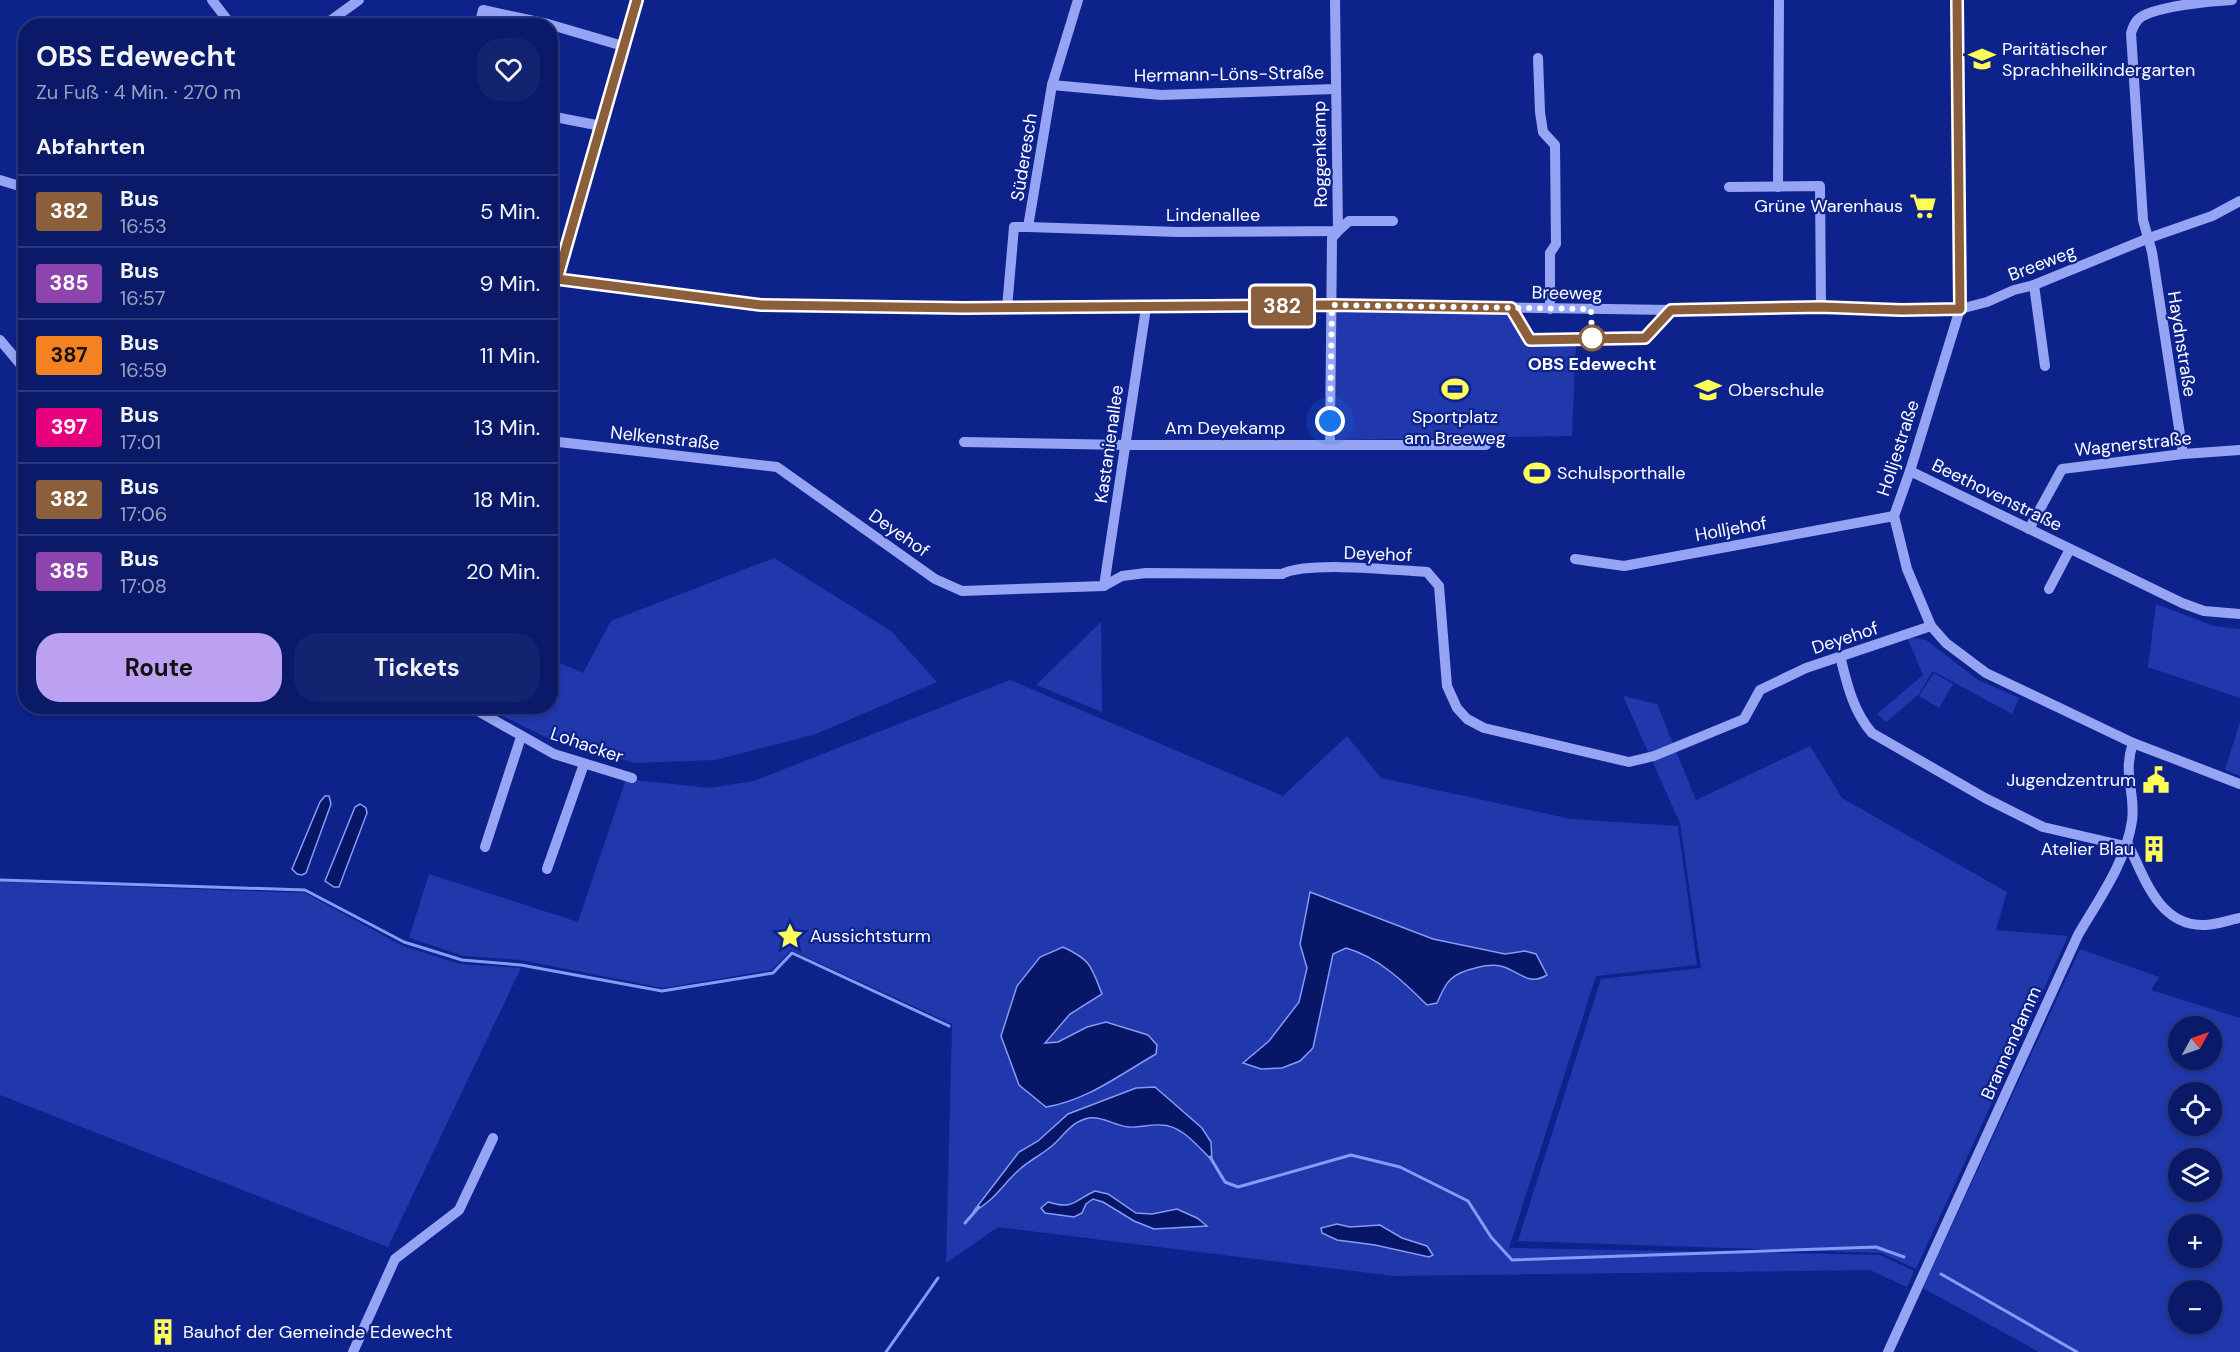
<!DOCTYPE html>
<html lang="de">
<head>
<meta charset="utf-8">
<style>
	:root { --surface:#0a1a69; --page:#13236f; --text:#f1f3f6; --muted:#99a1c0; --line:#2a387d; --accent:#bca0f2 }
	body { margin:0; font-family:"DM Sans",sans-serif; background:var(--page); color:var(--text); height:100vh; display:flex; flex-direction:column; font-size:22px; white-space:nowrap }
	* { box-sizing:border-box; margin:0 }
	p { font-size:20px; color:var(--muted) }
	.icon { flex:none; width:33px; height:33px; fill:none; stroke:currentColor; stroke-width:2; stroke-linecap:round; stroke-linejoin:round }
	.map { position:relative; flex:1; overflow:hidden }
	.details { position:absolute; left:18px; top:18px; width:540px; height:696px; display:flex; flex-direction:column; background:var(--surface); border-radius:24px; box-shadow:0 3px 9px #0003,0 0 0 2px var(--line) }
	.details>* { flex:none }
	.badge { padding:0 12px; border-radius:4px; font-size:21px; line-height:39px }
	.needle { width:39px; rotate:50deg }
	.controls { position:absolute; left:2168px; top:1016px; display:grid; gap:12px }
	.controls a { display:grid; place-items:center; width:54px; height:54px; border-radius:50%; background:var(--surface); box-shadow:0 3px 9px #0003,0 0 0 2px var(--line); font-size:30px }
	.you { position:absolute; width:30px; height:30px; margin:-15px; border:4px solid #fff; border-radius:50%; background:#1a73e8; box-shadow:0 0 0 9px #1a73e833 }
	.map>.badge { position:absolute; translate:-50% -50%; box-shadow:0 0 0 3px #fff }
	h2 { padding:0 18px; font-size:22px; line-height:54px }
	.round { display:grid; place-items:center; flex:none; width:63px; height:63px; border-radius:24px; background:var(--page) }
	.head { display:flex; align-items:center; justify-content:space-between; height:102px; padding:0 18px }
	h1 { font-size:28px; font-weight:700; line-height:45px }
	.cta { display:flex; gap:12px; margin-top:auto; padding:12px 18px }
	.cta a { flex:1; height:69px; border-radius:24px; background:var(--accent); color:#111; font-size:24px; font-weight:700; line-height:69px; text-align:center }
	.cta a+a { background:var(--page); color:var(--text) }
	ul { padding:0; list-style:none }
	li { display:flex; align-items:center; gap:18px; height:72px; padding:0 18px; border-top:2px solid var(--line) }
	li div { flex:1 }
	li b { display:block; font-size:22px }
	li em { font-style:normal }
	li .badge { min-width:66px; font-weight:700; text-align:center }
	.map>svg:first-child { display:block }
	.green { fill:#2038ac; fill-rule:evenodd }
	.water { fill:#081668; stroke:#869bf7; stroke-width:1.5 }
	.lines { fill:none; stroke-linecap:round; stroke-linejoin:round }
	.stream { stroke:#869bf7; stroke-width:3 }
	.minor { stroke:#95a5f3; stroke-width:10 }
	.line-casing { stroke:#fff; stroke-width:14 }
	.line { stroke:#8b5e3c; stroke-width:9 }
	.walk { stroke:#fff; stroke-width:6; stroke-dasharray:0 10.8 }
	.stop-dot { fill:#fff; stroke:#8b5e3c; stroke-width:3 }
	.labels { text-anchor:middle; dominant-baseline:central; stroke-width:4.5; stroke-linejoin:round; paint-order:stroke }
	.poi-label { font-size:18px; fill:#fff; stroke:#0e228c; text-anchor:start }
	.street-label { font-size:18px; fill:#fff; stroke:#0e228c }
	.stop-label { font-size:18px; font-weight:bold; fill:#fff; stroke:#0e228c }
</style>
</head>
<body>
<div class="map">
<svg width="2240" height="1352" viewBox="0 0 2240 1352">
	<rect width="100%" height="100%" fill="#0e228c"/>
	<g class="green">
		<polygon points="1336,310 1505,313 1528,343 1576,342 1572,436 1336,440"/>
		<polygon points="774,558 891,631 937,682 816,734 715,760 635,763 552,740 484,707 550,706 551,659 583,673 611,621"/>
		<polygon points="2156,604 2214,626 2240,629 2240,698 2148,667"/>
		<polygon points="1101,622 1102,712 1036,685"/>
		<polygon points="1907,637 1926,640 1978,680 2019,698 2012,714 1933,671 1918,695 1886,722 1877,714 1923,675"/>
		<polygon points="1934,673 1953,684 1939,708 1919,696"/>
		<polygon points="1010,680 1283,796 1347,736 1381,778 1571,819 1678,826 1697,965 1596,976 1509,1248 1880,1255 1914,1271 1907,1287 1870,1270 1394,1276 998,1227 946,1263 952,1024 791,950 772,970 663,988 521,960 464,956 409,938 429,874 578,922 626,779 709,788 754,781"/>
		<polygon points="1623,696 1657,704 1696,800 1810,746 1842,798 2007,892 1996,930 2068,936 1916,1269 1881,1253 1518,1241 1601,979 1701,968 1680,823"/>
		<polygon points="2240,722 2240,776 2225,770"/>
		<polygon points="0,882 305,893 403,946 460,964 521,968 388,1247 0,1095"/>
		<path d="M 2080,949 L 2159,977 L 2151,990 L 2240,1018 L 2240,1352 L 2039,1352 L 1923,1288 ZM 2178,1026 L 2211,1026 L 2211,1059 L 2178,1059 ZM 2178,1092 L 2211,1092 L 2211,1125 L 2178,1125 ZM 2178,1158 L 2211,1158 L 2211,1191 L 2178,1191 ZM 2178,1224 L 2211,1224 L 2211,1257 L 2178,1257 ZM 2178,1290 L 2211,1290 L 2211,1323 L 2178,1323 Z"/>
	</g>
	<g class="water">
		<polygon points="325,796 329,796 331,804 306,873 302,875 297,874 292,869 320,802"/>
		<polygon points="360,804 366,808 367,813 339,887 334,887 325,881 355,807"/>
		<path d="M 1310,892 L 1433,939 L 1505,954 L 1525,951 L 1536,954 L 1547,975 C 1529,986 1521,973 1504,967 C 1492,962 1460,970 1451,979 C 1444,985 1441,995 1437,1003 L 1427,1005 C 1404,982 1378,957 1346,948 L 1333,954 L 1313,1048 L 1300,1061 L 1282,1068 L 1261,1069 L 1243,1063 L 1269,1041 L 1299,1002 L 1307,968 L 1300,944 Z"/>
		<path d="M 1063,947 C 1091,960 1091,966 1102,994 L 1070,1014 L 1045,1043 L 1058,1042 L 1087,1027 L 1106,1022 L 1148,1035 L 1157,1045 L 1156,1054 C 1121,1074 1086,1101 1046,1107 L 1019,1085 L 1001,1036 L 1017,986 L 1040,957 Z"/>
		<path d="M 1155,1087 L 1202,1128 L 1211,1142 L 1212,1160 C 1198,1147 1182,1125 1161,1125 C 1150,1124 1140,1128 1129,1127 C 1115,1126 1103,1116 1089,1118 C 1072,1121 1065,1134 1053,1145 C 1043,1154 1030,1160 1020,1169 C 1003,1184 993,1202 973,1212 L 1019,1152 L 1038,1141 L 1068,1114 L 1136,1088 Z"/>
		<path d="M 1095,1191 L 1108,1194 L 1136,1213 L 1152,1214 L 1177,1209 L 1197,1218 L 1207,1226 L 1154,1229 L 1134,1221 L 1103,1202 L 1093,1199 L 1086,1204 L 1082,1213 L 1074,1217 L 1045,1213 L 1041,1208 L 1048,1202 C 1074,1210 1073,1201 1095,1191 Z"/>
		<polygon points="1337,1224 1350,1227 1380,1225 1402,1238 1427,1246 1433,1255 1429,1257 1375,1245 1337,1240 1322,1233 1321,1228"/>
	</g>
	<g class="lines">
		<g class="stream">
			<polyline points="0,880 305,890 404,942 462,960 521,965 662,991 773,973 792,953 949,1026"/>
			<polyline points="1210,1157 1225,1182 1238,1187 1351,1155 1400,1167 1468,1201 1491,1237 1512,1260 1876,1247 1904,1257"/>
			<polyline points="965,1223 979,1207"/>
			<polyline points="1941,1274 2077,1352"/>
			<polyline points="886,1352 938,1278"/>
		</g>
		<g class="minor">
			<polyline points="212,0 232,26"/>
			<polyline points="1957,0 1960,309 1910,471 1894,516 1907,569 1931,626 1946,643 1986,673 2133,743 2240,784"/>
			<polyline points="323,26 359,0"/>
			<polyline points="479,26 483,10 548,24 623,46"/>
			<polyline points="1538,58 1540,112 1543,132 1555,145 1556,244 1550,253 1550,309"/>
			<polyline points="1052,85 1161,95 1335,89"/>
			<polyline points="550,116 601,126"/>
			<polyline points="0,180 26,188"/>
			<polyline points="1729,187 1820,186 1821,307"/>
			<polyline points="1778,187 1779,0"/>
			<polyline points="1028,227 1178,232 1338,231 1349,221 1393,221"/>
			<polyline points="550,278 761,305 1007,308 1332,305 1671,310 1821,307 1901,310 1960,309 1987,302 2014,290 2034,285 2149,238 2212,216 2240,201"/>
			<polyline points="2034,285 2045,366"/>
			<polyline points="550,304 637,0"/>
			<polyline points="1007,308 1014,227 1028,227 1052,85 1078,0"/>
			<polyline points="0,340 26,371"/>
			<path d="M 550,441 L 777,467 L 935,579 L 962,591 L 1104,586 L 1122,576 L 1146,573 L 1282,574 C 1308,561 1395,570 1427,572 L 1439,586 L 1447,686 L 1457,708 L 1467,719 L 1484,728 L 1629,762 L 1654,756 L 1744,719 L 1760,690 L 1806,668 L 1931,626"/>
			<polyline points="964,442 1126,445 1486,445"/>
			<polyline points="1330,444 1332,238 1338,231 1335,0"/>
			<path d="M 2183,454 L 2152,252 L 2143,220 L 2131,33 C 2133,27 2135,21 2141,17 C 2159,6 2210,1 2232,0"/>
			<polyline points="1910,471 2182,603 2204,611 2240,614"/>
			<polyline points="2029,529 2062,469 2183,454 2240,450"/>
			<polyline points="1575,559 1624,566 1894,516"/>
			<polyline points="1104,586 1146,308"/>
			<polyline points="2049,589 2070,549"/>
			<path d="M 1840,656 C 1847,684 1853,711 1872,733 L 1985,798 L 2043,827 L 2125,846"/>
			<polyline points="469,706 554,754 632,778"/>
			<path d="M 2127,842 C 2144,876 2158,926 2204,925 C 2215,925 2229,920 2240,918"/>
			<polyline points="485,847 521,737"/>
			<polyline points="547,869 584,764"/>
			<polyline points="353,1352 395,1259 459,1210 493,1138"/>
			<path d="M 1888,1352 L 2078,935 C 2099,899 2126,862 2132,821 C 2136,792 2122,775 2133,743"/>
		</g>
	</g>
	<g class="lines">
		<defs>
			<polyline id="line" points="637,0 557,279 761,305 964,308 1332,305 1511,308 1530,340 1645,338 1671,310 1821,307 1901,310 1960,309 1957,0"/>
		</defs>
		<use href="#line" class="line-casing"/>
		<use href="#line" class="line"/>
		<polyline class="walk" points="1330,421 1332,305 1591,309 1592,338"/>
	</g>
	<defs>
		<symbol id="school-bare" viewBox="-9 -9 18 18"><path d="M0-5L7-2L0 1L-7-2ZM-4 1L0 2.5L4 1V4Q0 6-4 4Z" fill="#fffd57" stroke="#0e228c" stroke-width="2.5" paint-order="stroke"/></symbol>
		<symbol id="supermarket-bare" viewBox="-9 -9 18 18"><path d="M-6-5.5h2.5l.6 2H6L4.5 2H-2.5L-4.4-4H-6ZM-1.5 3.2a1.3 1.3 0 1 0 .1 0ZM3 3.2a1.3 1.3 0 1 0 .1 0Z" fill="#fffd57" stroke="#0e228c" stroke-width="2.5" paint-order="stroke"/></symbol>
		<symbol id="stadium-bare" viewBox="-9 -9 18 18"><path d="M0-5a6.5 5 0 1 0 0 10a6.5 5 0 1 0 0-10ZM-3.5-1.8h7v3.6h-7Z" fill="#fffd57" stroke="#0e228c" stroke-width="2.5" paint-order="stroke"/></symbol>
		<symbol id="civic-bare" viewBox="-9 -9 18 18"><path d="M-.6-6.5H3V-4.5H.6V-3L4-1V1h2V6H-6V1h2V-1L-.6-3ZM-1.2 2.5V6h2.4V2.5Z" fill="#fffd57" stroke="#0e228c" stroke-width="2.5" paint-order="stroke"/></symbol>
		<symbol id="building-bare" viewBox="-9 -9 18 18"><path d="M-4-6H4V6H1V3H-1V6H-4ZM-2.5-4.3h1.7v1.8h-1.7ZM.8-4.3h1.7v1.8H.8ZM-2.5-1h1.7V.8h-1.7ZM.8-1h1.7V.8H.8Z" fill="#fffd57" stroke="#0e228c" stroke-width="2.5" paint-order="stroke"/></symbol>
		<symbol id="sight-bare" viewBox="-9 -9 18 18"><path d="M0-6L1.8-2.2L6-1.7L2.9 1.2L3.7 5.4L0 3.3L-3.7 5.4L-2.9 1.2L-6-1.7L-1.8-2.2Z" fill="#fffd57" stroke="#0e228c" stroke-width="2.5" paint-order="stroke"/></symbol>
	</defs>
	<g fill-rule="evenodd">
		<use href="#school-bare" x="1963" y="40" width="38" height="38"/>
		<use href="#supermarket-bare" x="1904" y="187" width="38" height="38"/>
		<use href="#stadium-bare" x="1436" y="370" width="38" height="38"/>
		<use href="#school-bare" x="1689" y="371" width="38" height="38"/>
		<use href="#stadium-bare" x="1518" y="454" width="38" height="38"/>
		<use href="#civic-bare" x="2137" y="761" width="38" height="38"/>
		<use href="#building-bare" x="2135" y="830" width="38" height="38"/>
		<use href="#sight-bare" x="771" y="917" width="38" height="38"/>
		<use href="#building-bare" x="144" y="1313" width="38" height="38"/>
	</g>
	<circle class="stop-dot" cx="1592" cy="338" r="12"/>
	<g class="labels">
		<g class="poi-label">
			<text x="2002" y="49">Paritätischer<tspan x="2002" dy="21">Sprachheilkindergarten</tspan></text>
			<text x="1903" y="206" text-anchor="end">Grüne Warenhaus</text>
			<text x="1728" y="390">Oberschule</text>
			<text x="1455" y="417" text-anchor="middle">Sportplatz<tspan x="1455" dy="21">am Breeweg</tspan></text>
			<text x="1557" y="473">Schulsporthalle</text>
			<text x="2136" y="780" text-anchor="end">Jugendzentrum</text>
			<text x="2134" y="849" text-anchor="end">Atelier Blau</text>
			<text x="810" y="936">Aussichtsturm</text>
			<text x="183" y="1332">Bauhof der Gemeinde Edewecht</text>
		</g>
		<g class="street-label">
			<text transform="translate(1229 74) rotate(-1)">Hermann-Löns-Straße</text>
			<text transform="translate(1320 154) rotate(-91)">Roggenkamp</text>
			<text transform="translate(1024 157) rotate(-81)">Süderesch</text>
			<text x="1213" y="215">Lindenallee</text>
			<text transform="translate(2042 263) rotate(-21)">Breeweg</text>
			<text transform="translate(1567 293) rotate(1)">Breeweg</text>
			<text transform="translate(2182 344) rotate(81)">Haydnstraße</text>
			<text x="1225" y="428">Am Deyekamp</text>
			<text transform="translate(665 438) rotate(6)">Nelkenstraße</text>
			<text transform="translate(1109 444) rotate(-82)">Kastanienallee</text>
			<text transform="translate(2133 444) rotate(-6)">Wagnerstraße</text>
			<text transform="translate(1898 448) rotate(-72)">Holljestraße</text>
			<text transform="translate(1997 495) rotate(26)">Beethovenstraße</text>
			<text transform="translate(1731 529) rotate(-10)">Holljehof</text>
			<text transform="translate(899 533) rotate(35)">Deyehof</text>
			<text transform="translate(1378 554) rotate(2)">Deyehof</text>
			<text transform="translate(1845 638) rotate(-18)">Deyehof</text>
			<text transform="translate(587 745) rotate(19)">Lohacker</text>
			<text transform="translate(2011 1043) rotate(-66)">Brannendamm</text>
		</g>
		<g class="stop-label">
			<text x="1592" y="364">OBS Edewecht</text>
		</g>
	</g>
</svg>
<div class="controls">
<a><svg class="needle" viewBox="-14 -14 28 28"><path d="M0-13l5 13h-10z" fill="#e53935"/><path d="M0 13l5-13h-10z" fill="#99a1c0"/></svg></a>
<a><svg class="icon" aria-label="locate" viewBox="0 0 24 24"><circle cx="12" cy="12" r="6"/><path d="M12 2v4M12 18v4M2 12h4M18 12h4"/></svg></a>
<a><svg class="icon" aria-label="layers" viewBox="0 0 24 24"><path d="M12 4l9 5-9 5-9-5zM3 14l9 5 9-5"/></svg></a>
<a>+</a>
<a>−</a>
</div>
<div class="you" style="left:1330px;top:421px"></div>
<b class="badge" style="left:1282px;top:306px;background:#8b5e3c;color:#fff">382</b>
<section class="details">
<div class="head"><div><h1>OBS Edewecht</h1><p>Zu Fuß · 4 Min. · 270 m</p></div><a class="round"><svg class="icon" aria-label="heart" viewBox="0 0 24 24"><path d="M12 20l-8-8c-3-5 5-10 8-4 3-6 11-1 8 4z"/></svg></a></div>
<h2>Abfahrten</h2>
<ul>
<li><span class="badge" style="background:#8b5e3c;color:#fff">382</span><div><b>Bus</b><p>16:53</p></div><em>5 Min.</em></li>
<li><span class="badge" style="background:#8e44ad;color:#fff">385</span><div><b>Bus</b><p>16:57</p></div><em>9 Min.</em></li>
<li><span class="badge" style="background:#f58220;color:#111">387</span><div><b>Bus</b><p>16:59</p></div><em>11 Min.</em></li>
<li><span class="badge" style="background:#e6007e;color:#fff">397</span><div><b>Bus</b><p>17:01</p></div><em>13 Min.</em></li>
<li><span class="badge" style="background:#8b5e3c;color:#fff">382</span><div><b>Bus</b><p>17:06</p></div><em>18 Min.</em></li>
<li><span class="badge" style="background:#8e44ad;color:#fff">385</span><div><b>Bus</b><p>17:08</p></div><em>20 Min.</em></li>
</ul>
<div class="cta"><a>Route</a><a>Tickets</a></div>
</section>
</div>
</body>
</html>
